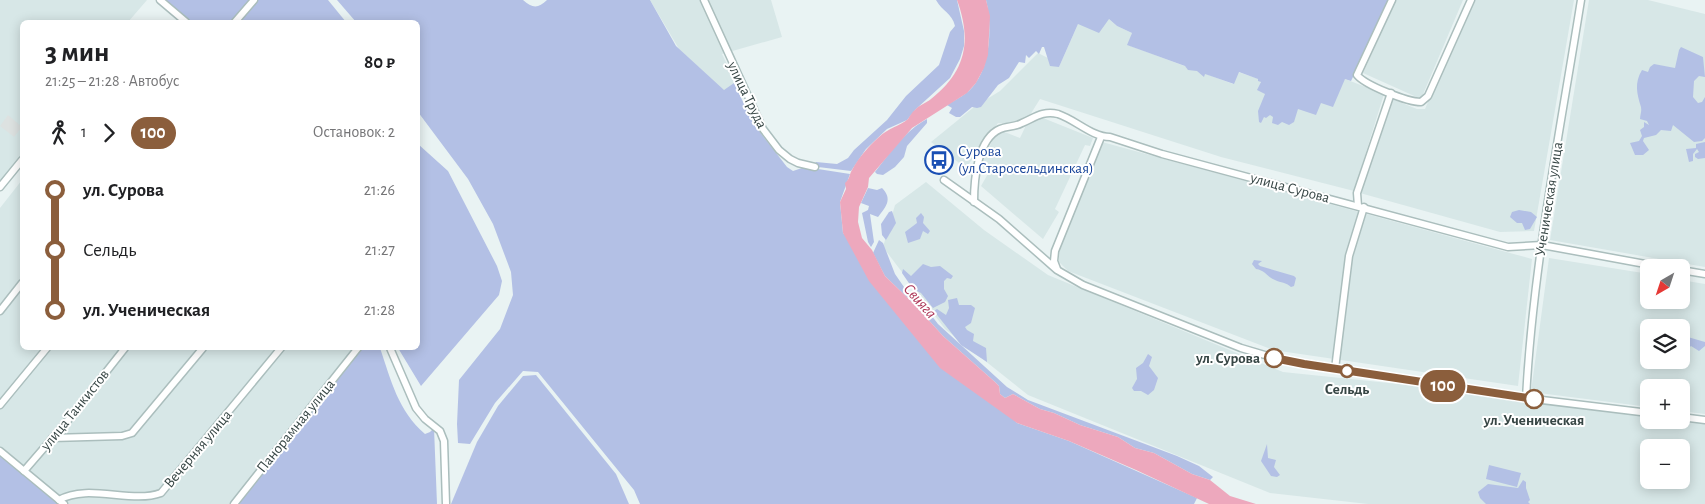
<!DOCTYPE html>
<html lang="ru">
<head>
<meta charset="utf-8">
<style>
	:root { --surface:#fff; --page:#f2f2f2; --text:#202124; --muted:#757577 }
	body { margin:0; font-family:"Alegreya Sans",sans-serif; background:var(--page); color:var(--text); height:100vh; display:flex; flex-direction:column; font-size:19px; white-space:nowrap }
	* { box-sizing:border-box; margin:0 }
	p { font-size:16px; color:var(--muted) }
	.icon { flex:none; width:28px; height:28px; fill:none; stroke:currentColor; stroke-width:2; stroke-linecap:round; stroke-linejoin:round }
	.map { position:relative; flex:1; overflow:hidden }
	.panel { position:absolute; left:20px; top:20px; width:400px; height:330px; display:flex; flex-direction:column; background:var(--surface); border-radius:8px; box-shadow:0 2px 12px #0003 }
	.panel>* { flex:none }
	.badge { padding:0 10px; border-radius:16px; font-size:18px; line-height:32px }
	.needle { width:32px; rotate:219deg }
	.fabs { position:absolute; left:1640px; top:259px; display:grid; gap:10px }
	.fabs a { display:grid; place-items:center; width:50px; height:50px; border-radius:8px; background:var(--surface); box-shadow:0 2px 12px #0003; font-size:25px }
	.map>.badge { position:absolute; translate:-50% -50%; box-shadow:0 0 0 2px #fff }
	.legs { display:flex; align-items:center; gap:8px; height:55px; padding:0 25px; font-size:16px }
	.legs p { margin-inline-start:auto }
	.overview { display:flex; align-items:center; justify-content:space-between; height:85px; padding:0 25px }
	h1 { font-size:28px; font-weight:600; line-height:38px }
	ul { padding:0 25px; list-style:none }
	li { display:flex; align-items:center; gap:18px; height:60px; font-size:19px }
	li i { display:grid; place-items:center; width:8px; height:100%; margin:0 6px; background:currentColor }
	li i::after { content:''; width:12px; height:12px; margin:-6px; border:4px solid; border-radius:50%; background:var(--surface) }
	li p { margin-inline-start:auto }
	li:first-child i { background:linear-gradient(#0000 50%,currentColor 0) }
	li:last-child i { background:linear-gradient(currentColor 50%,#0000 0) }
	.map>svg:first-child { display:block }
	.residential { fill:#d7e7e7; fill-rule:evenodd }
	.green { fill:#b3c0e5 }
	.parking { fill:#dde2e1 }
	.water { fill:#eda8bd }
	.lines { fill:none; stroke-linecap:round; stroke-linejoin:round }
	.street-casing { stroke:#abbebd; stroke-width:9 }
	.street { stroke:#fff; stroke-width:6 }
	.line-1-casing { stroke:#fff; stroke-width:11 }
	.line-1 { stroke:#8b5e3c; stroke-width:8 }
	.stop-1-dot { fill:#fff; stroke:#8b5e3c; stroke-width:2.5 }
	.labels { text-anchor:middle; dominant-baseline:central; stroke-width:4; stroke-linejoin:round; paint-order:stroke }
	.street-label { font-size:15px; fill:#374645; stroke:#fff }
	.transit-label { font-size:15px; fill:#164399; stroke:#fff; text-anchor:start }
	.stop-label { font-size:15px; font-weight:bold; fill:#374645; stroke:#fff }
	.water-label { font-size:16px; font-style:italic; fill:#ad3658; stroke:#fff }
</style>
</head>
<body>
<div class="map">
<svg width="1705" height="504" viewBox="0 0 1705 504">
	<rect width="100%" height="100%" fill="#e9f3f3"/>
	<g class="residential">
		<polygon points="0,0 147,0 128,22 22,22 22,160 0,187"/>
		<polygon points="650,0 771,0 782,37 722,54 736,82 724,91 679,49"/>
		<polygon points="1396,0 1463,0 1421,99 1363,73"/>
		<polygon points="1472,0 1574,0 1534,231 1500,232 1360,193 1392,99 1417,109 1425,109"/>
		<polygon points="1589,0 1648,0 1705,14 1705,267 1550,240"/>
		<polygon points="1109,19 1117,26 1132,33 1128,45 1233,84 1238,72 1259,79 1266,93 1292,123 1297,109 1320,103 1345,79 1384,94 1354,191 1221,157 1040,99 1030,115 1015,125 998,123 966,168 931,142 974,107 1000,91 1038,53 1048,58 1059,67 1078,24"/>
		<polygon points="1038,116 1093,138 1090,146 1085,145 1055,209 1059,212 1043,239 981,186 989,172 981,165 994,137 1002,131 1020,138 1028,121"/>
		<polygon points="1102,142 1532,259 1518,386 1273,350 1068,271 1059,262 1058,249"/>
		<polygon points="22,180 22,348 355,348 232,504 66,504 0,449 0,208"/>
		<path d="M 926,182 L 984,230 L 1048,275 L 1283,372 L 1649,410 L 1649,420 L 1681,420 L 1681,414 L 1705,416 L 1705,504 L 1368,504 L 1270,493 L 1028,395 L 945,329 L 883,247 L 895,205 ZM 1649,448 L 1681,448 L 1681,480 L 1649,480 Z"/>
		<path d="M 1549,258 L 1649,274 L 1649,300 L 1681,300 L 1681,280 L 1705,284 L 1705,414 L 1681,411 L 1681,388 L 1649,388 L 1649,407 L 1531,392 ZM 1649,328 L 1681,328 L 1681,360 L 1649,360 Z"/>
	</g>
	<g class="green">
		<polygon points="164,0 251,0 232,22 188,22"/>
		<polygon points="255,0 328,0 346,22 237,22"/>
		<path d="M 337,0 L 523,0 C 532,8 538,9 547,0 L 650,0 L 676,46 L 724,90 L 734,83 L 753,123 L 787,167 L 793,171 L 805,167 L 850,174 L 840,202 L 843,233 L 1017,423 L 1069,441 L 1197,498 L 1194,504 L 640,504 L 634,490 L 538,372 L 523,371 L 495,403 L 470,444 L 458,443 L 457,424 L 459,380 L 500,329 L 513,295 L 511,272 L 493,224 L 468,179 L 418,112 L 418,22 L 356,22 Z"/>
		<path d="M 936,0 L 957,0 L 964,31 L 964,46 L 960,59 L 950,78 L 916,109 L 907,120 L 887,129 L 866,149 L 851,171 L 818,167 L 815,164 L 816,162 L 837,164 L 848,158 L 854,150 L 887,120 L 906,96 L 939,65 L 950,32 L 955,26 C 952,13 942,11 936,0 Z"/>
		<path d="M 986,0 L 1391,0 L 1351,81 L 1345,79 L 1333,107 L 1321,103 L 1316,115 L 1298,109 L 1294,122 L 1289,125 L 1282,122 L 1278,125 L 1272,123 L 1273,117 L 1270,115 L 1266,118 L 1264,117 L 1261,123 L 1259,122 L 1258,111 L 1265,94 L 1257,90 L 1261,82 L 1258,81 L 1258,79 L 1239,72 L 1234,84 L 1205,74 L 1204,77 L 1197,71 L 1188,70 L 1185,66 L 1127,45 L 1132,33 L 1117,26 L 1109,19 L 1099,33 L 1078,24 L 1059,67 L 1050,66 L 1044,47 L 1042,47 L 1039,54 L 1036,51 L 1029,58 L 1026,55 L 1025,63 L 1019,62 L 1009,78 L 998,85 L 981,107 L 977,108 L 972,107 L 960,117 L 956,117 L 949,113 L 952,108 L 947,105 C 957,99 968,94 975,84 C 991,63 992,24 986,0 Z"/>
		<path d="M 1681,47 L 1703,57 L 1705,77 L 1699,76 L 1694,81 L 1693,97 L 1698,103 L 1702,102 L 1705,97 L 1705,138 L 1702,141 L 1694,142 L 1673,125 L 1671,131 L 1661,130 L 1656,135 L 1644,138 L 1643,141 L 1649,150 L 1643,155 L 1635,155 L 1630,143 L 1639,141 L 1642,136 L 1640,130 L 1644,127 L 1644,122 L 1649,125 L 1647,121 L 1640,119 C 1640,115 1642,111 1641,107 C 1637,94 1634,83 1642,70 L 1648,72 L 1650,67 L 1654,64 L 1675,68 L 1679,50 Z"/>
		<path d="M 927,119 L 927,123 L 907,146 L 904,157 L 895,167 L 883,175 L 877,174 L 875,172 C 890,153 906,130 927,119 Z"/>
		<polygon points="1705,142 1705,162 1705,158 1698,159 1695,157 1695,154 1699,152 1697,149 1693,154 1693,161 1689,162 1686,149 1696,148 1696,144"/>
		<polygon points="418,144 448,171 497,266 502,281 499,295 421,386 398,348 418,348"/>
		<path d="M 868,188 L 877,190 L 882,188 C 893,199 886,207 878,217 L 870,214 L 874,242 L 871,247 L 868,242 L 862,213 L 868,210 L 869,206 L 861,203 Z"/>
		<polygon points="1519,210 1531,212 1537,217 1530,229 1525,230 1522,223 1517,223 1510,217 1512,212"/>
		<polygon points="892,211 896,223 886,240 882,235 881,224 889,212"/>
		<polygon points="921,213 924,217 923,223 930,231 928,234 923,231 920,239 908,243 905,232 917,223 916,218"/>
		<polygon points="879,240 883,243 895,274 904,287 922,303 938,324 1007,387 1028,400 1177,456 1199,466 1213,477 1210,480 1192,474 1154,453 1135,448 1118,437 1080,425 1054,413 1040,409 1013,394 1005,398 1000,394 999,386 995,382 943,336 915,305 885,276 873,253"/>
		<path d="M 1254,260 L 1262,261 L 1258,264 L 1260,266 L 1294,276 L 1296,278 L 1294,286 L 1291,287 C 1286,282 1281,283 1275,280 C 1267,277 1265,270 1256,269 L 1252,264 Z"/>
		<polygon points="923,264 931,267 940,266 953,276 951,279 947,278 944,281 944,289 948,296 945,302 933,308 921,293 913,289 902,273 903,269 911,276"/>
		<polygon points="957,298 959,305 971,305 975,308 971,323 965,327 967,330 974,334 973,341 986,348 987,362 961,345 934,311 937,309 946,315 949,308 948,300"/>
		<polygon points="1681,335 1705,342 1705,346 1699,351 1691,346 1685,351 1682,350"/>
		<path d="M 355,348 L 380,348 C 391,380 398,411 425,434 L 430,432 L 434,428 L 437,504 L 232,504 Z"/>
		<polygon points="1148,354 1152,357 1149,366 1158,378 1154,390 1148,395 1141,391 1134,391 1132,388 1137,379 1136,368 1143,363"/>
		<polygon points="536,375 616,474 629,504 451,504 477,442 498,406 523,376"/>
		<polygon points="1267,444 1268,458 1276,460 1274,467 1280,475 1277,477 1271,476 1261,461"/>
		<polygon points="0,453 62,504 0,504"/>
		<polygon points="1489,465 1521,473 1517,487 1486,479"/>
		<polygon points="1523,480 1526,482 1526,488 1530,500 1528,502 1530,504 1486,504 1480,498 1478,492 1488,484 1518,488"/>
	</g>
	<polygon class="parking" points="8,115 22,127 14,137 0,126"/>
	<path class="water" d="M 957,0 L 986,0 L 990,16 L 988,55 L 984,68 L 976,83 L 967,93 L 912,128 L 869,178 L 868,187 L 859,207 L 858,222 L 862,238 L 872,250 L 885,276 L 915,305 L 943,336 L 995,382 L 999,386 L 1000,394 L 1005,398 L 1013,394 L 1040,409 L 1054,413 L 1080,425 L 1118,437 L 1135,448 L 1154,453 L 1192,474 L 1210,480 L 1230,496 L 1256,504 L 1209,504 L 1136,470 L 1069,441 L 1017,423 L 940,368 L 869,281 L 843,233 L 840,202 L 846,189 L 845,183 C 850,179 849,175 852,170 C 859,157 868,147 879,137 C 888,128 900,126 908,119 C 910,116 912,112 915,110 C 919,105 926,103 931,99 C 966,71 972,41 957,0 Z"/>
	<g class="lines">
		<defs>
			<g id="street">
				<polyline points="160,0 186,22"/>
				<polyline points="704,0 763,129 779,150 790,159 798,163 815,167"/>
				<path d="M 1392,0 L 1357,75 C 1365,85 1407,102 1421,102 L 1428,96 L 1471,0"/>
				<polyline points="235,22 254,0"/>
				<polyline points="944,180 999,219 1057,270 1083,285 1241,348 1282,360 1517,397 1649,413"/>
				<polyline points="0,187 22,160"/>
				<path d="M 974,202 C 974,181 977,139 1000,129 C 1007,126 1015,127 1022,123 C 1034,118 1043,110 1058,114 C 1076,120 1092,137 1110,137 L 1162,154 L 1508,247 L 1542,245 L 1667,268"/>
				<polyline points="1358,206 1357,193 1391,93"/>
				<polyline points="1057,269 1054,261 1055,251 1101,137"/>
				<polyline points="1681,270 1705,274"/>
				<polyline points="0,311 22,283"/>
				<polyline points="390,348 416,408 425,419 440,431 444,441 446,504"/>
				<polyline points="1335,369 1349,256 1364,207"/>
				<path d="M 1526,398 C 1533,265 1560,132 1581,0"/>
				<polyline points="0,405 47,348"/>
				<polyline points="1681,417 1705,420"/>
				<polyline points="52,438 122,436 132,433 203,348"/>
				<polyline points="0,451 64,504"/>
				<polyline points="24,471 69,419 125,348"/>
				<path d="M 59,500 C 88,483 131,504 161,493 L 281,348"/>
				<polyline points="234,504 358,348"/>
			</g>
		</defs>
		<use href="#street" class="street-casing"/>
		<use href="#street" class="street"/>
	</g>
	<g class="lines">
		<defs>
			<polyline id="line-1" points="1274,358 1304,364 1534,399"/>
		</defs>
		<use href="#line-1" class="line-1-casing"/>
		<use href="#line-1" class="line-1"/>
	</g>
	<defs>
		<symbol id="bus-ring" viewBox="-11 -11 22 22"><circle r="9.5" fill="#fff" stroke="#1a4fb4" stroke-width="1.5"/><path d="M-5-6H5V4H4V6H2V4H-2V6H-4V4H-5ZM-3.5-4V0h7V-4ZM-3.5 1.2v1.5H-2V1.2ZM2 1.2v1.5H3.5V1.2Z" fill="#1a4fb4"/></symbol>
	</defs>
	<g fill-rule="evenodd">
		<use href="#bus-ring" x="923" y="144" width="32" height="32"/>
	</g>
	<g class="stop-1-dot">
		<circle cx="1274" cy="358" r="9"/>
		<circle cx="1347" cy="371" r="6"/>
		<circle cx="1534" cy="399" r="9"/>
	</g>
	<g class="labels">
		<g class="street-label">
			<text transform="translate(747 95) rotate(64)">улица Труда</text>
			<text transform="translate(1290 188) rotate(15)">улица Сурова</text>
			<text transform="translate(1549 199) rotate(-81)">Ученическая улица</text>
			<text transform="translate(75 410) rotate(-51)">улица Танкистов</text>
			<text transform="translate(296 426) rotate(-51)">Панорамная улица</text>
			<text transform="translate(198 449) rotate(-50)">Вечерняя улица</text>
		</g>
		<g class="transit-label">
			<text x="958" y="151">Сурова<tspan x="958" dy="17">(ул.Старосельдинская)</tspan></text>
		</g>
		<g class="stop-label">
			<text x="1260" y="358" text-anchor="end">ул. Сурова</text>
			<text x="1347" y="389">Сельдь</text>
			<text x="1534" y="420">ул. Ученическая</text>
		</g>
		<g class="water-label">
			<text transform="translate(920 301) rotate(48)">Свияга</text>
		</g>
	</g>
</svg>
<div class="fabs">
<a><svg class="needle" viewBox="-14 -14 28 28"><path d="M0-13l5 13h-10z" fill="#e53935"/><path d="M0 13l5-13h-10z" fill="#757577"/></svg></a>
<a><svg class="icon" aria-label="layers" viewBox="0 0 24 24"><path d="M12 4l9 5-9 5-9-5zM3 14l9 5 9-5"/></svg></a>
<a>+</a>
<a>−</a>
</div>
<b class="badge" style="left:1443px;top:386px;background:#8b5e3c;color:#fff">100</b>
<section class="panel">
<div class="overview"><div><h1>3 мин</h1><p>21:25 – 21:28 · Автобус</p></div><b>80 ₽</b></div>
<div class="legs"><svg class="icon" aria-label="walk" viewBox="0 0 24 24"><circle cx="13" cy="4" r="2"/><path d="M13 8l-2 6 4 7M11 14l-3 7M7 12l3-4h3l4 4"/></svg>1<svg class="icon" aria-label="forward" viewBox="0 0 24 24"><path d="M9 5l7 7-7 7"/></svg><b class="badge" style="background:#8b5e3c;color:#fff">100</b><p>Остановок: 2</p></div>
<ul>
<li><i style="color:#8b5e3c"></i><b>ул. Сурова</b><p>21:26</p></li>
<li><i style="color:#8b5e3c"></i><span>Сельдь</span><p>21:27</p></li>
<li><i style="color:#8b5e3c"></i><b>ул. Ученическая</b><p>21:28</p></li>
</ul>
</section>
</div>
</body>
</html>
